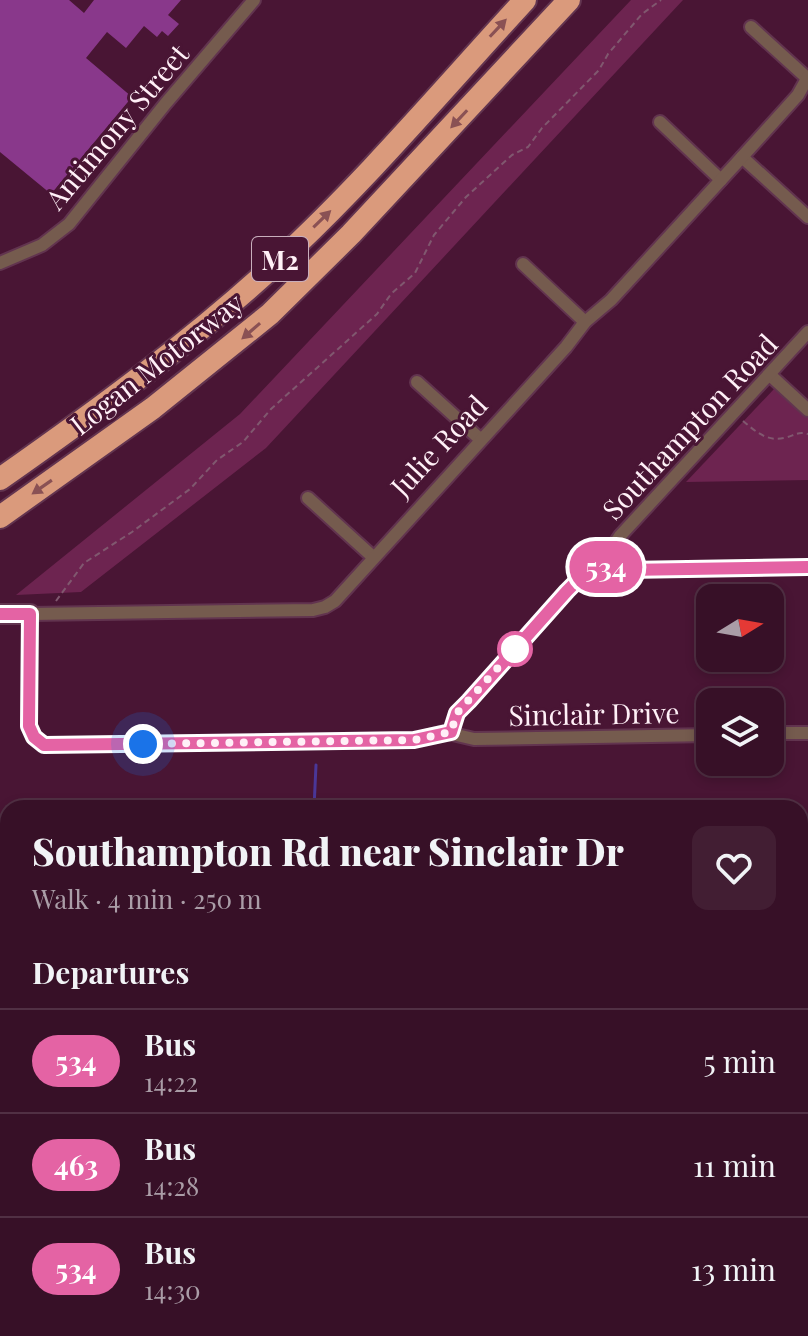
<!DOCTYPE html>
<html lang="en">
<head>
<meta charset="utf-8">
<style>
	:root { --surface:#371027; --page:#421e33; --text:#f1f3f6; --muted:#aa9da7; --line:#513044 }
	body { margin:0; font-family:"Playfair Display",serif; background:var(--page); color:var(--text); height:100vh; display:flex; flex-direction:column; font-size:30px; white-space:nowrap }
	* { box-sizing:border-box; margin:0 }
	p { font-size:26px; color:var(--muted) }
	.icon { flex:none; width:44px; height:44px; fill:none; stroke:currentColor; stroke-width:2; stroke-linecap:round; stroke-linejoin:round }
	.map { position:relative; flex:1; overflow:hidden }
	.sheet { position:absolute; left:0px; top:800px; width:808px; height:536px; display:flex; flex-direction:column; background:var(--surface); border-radius:24px 24px 0 0; box-shadow:0 4px 12px #0003,0 0 0 2px var(--line) }
	.sheet>* { flex:none }
	.badge { padding:0 16px; border-radius:26px; font-size:28px; line-height:52px }
	.needle { width:52px; rotate:79deg }
	.controls { position:absolute; left:696px; top:584px; display:grid; gap:16px }
	.controls a { display:grid; place-items:center; width:88px; height:88px; border-radius:16px; background:var(--surface); box-shadow:0 4px 12px #0003,0 0 0 2px var(--line); font-size:40px }
	.you { position:absolute; width:40px; height:40px; margin:-20px; border:6px solid #fff; border-radius:50%; background:#1a73e8; box-shadow:0 0 0 12px #1a73e833 }
	.map>.badge { position:absolute; translate:-50% -50%; box-shadow:0 0 0 4px #fff }
	h2 { padding:0 32px; font-size:30px; line-height:72px }
	.round { display:grid; place-items:center; flex:none; width:84px; height:84px; border-radius:16px; background:var(--page) }
	.overview { display:flex; align-items:center; justify-content:space-between; height:136px; padding:0 32px }
	h1 { font-size:38px; font-weight:800; line-height:60px }
	ul { padding:0; list-style:none }
	li { display:flex; align-items:center; gap:24px; height:104px; padding:0 32px; border-top:2px solid var(--line) }
	li div { flex:1 }
	li b { display:block; font-size:30px }
	li em { font-style:normal }
	li .badge { min-width:88px; font-weight:700; text-align:center }
	.map>svg:first-child { display:block }
	.green { fill:#6d2450 }
	.lines { fill:none; stroke-linecap:round; stroke-linejoin:round }
	.stream { stroke:#4a3798; stroke-width:3 }
	.building { fill:#89388b }
	.street-casing { stroke:#62344f; stroke-width:16 }
	.secondary-casing { stroke:#62344f; stroke-width:22 }
	.highway-casing { stroke:#62344f; stroke-width:26 }
	.path { stroke:#80586f; stroke-width:2; stroke-dasharray:6 4; stroke-linecap:butt }
	.street { stroke:#755b4e; stroke-width:12 }
	.secondary { stroke:#9e7561; stroke-width:18 }
	.highway { stroke:#da9a7c; stroke-width:22 }
	.rail { stroke:#d5bdca; stroke-width:3 }
	.oneway { fill:#8a5154 }
	.line-casing { stroke:#fff; stroke-width:18 }
	.line { stroke:#e463a4; stroke-width:12 }
	.walk { stroke:#fff0f7; stroke-width:8; stroke-dasharray:0 14.4 }
	.stop-dot { fill:#fff; stroke:#e463a4; stroke-width:4 }
	.labels { text-anchor:middle; dominant-baseline:central; stroke-width:6; stroke-linejoin:round; paint-order:stroke }
	.shield { fill:#491534; stroke:#c8aebc; stroke-width:2 }
	.shield-label { font-size:26px; font-weight:bold; fill:#fff0f7 }
	.street-label { font-size:28px; fill:#fff0f7; stroke:#491534 }
</style>
</head>
<body>
<div class="map">
<svg width="808" height="1336" viewBox="0 0 808 1336">
	<rect width="100%" height="100%" fill="#491534"/>
	<g class="green">
		<polygon points="631,0 683,0 266,448 81,592 16,595 240,414"/>
		<polygon points="774,389 808,418 808,480 686,482"/>
	</g>
	<g class="lines">
		<g class="stream">
			<polyline points="314,808 316,765"/>
			<polyline points="800,1314 808,1320"/>
		</g>
	</g>
	<polygon class="building" points="0,0 69,0 84,13 94,0 181,0 168,15 179,24 168,36 162,31 157,37 144,26 126,48 107,32 86,58 132,97 51,194 0,152"/>
	<g class="lines">
		<defs>
			<g id="street">
				<polyline points="751,27 807,78"/>
				<polyline points="660,122 721,180"/>
				<polyline points="742,157 808,217"/>
				<polyline points="0,263 42,245 69,224 166,103 254,0"/>
				<polyline points="523,264 585,322"/>
				<polyline points="770,375 808,410"/>
				<polyline points="417,382 481,440"/>
				<polyline points="308,498 373,557"/>
				<polyline points="601,564 612,569 626,570 808,567"/>
				<polyline points="451,732 457,713 567,591 601,564 620,536 808,332"/>
				<polyline points="770,733 808,733"/>
				<polyline points="710,735 474,739 444,732 414,740 48,745 37,740 29,726 30,614 313,610 325,607 335,601 566,347 585,322 611,300 742,157 798,95 808,77"/>
				<polyline points="800,1156 808,1155"/>
				<polyline points="0,1168 8,1168"/>
				<polyline points="446,1328 447,1336"/>
			</g>
			<polyline id="secondary" points="0,614 30,614"/>
			<g id="highway">
				<path d="M 0,479 C 97,411 191,342 278,262 C 366,181 444,88 525,0"/>
				<polyline points="0,517 153,408 270,314 351,234 569,0"/>
				<polyline points="800,927 808,926"/>
				<polyline points="800,949 808,949"/>
				<polyline points="0,962 8,961"/>
				<polyline points="0,1044 8,1041"/>
			</g>
		</defs>
		<use href="#street" class="street-casing"/>
		<use href="#secondary" class="secondary-casing"/>
		<use href="#highway" class="highway-casing"/>
		<g class="path">
			<path d="M 743,421 C 755,431 767,442 784,438 C 794,436 797,431 808,434"/>
			<polyline points="56,601 84,563 132,532 190,489 217,460 243,442 271,409 377,314 391,294 415,273 434,235 466,197 512,155 528,147 542,128 599,70 608,54 642,14 661,0"/>
			<polyline points="0,849 8,849"/>
			<polyline points="800,898 808,898"/>
		</g>
		<use href="#street" class="street"/>
		<use href="#secondary" class="secondary"/>
		<use href="#highway" class="highway"/>
		<g class="rail">
			<polyline points="800,1041 808,1040"/>
			<polyline points="0,1110 8,1109"/>
		</g>
	</g>
	<defs><path id="oneway-solid" d="M-6-.8H1V-3.2L6.5 0L1 3.2V.8H-6Z" transform="scale(2)"/></defs>
	<g class="oneway">
		<use href="#oneway-solid" transform="translate(498 28) rotate(-47)"/>
		<use href="#oneway-solid" transform="translate(459 119) rotate(133)"/>
		<use href="#oneway-solid" transform="translate(322 219) rotate(-44)"/>
		<use href="#oneway-solid" transform="translate(251 331) rotate(139)"/>
		<use href="#oneway-solid" transform="translate(42 487) rotate(145)"/>
	</g>
	<g class="lines">
		<defs>
			<polyline id="line" points="0,614 30,614 29,726 34,737 44,745 414,740 451,732 457,713 469,701 567,591 579,579 601,564 608,568 626,570 808,567"/>
		</defs>
		<use href="#line" class="line-casing"/>
		<use href="#line" class="line"/>
		<polyline class="walk" points="143,744 414,740 451,732 457,713 515,649"/>
	</g>
	<circle class="stop-dot" cx="515" cy="649" r="16"/>
	<g class="labels">
		<rect class="shield" x="252" y="237" width="56" height="44" rx="6"/>
		<g class="shield-label">
			<text x="280" y="259">M2</text>
		</g>
		<g class="street-label">
			<text transform="translate(116 126) rotate(-50)">Antimony Street</text>
			<text transform="translate(156 363) rotate(-38)">Logan Motorway</text>
			<text transform="translate(689 426) rotate(-47)">Southampton Road</text>
			<text transform="translate(438 445) rotate(-47)">Julie Road</text>
			<text transform="translate(594 713) rotate(-1)">Sinclair Drive</text>
		</g>
	</g>
</svg>
<div class="controls">
<a><svg class="needle" viewBox="-14 -14 28 28"><path d="M0-13l5 13h-10z" fill="#e53935"/><path d="M0 13l5-13h-10z" fill="#aa9da7"/></svg></a>
<a><svg class="icon" aria-label="layers" viewBox="0 0 24 24"><path d="M12 4l9 5-9 5-9-5zM3 14l9 5 9-5"/></svg></a>
</div>
<div class="you" style="left:143px;top:744px"></div>
<b class="badge" style="left:606px;top:567px;background:#e463a4;color:#fff">534</b>
<section class="sheet">
<div class="overview"><div><h1>Southampton Rd near Sinclair Dr</h1><p>Walk · 4 min · 250 m</p></div><a class="round"><svg class="icon" aria-label="heart" viewBox="0 0 24 24"><path d="M12 20l-8-8c-3-5 5-10 8-4 3-6 11-1 8 4z"/></svg></a></div>
<h2>Departures</h2>
<ul>
<li><span class="badge" style="background:#e463a4;color:#fff">534</span><div><b>Bus</b><p>14:22</p></div><em>5 min</em></li>
<li><span class="badge" style="background:#e463a4;color:#fff">463</span><div><b>Bus</b><p>14:28</p></div><em>11 min</em></li>
<li><span class="badge" style="background:#e463a4;color:#fff">534</span><div><b>Bus</b><p>14:30</p></div><em>13 min</em></li>
</ul>
</section>
</div>
</body>
</html>
